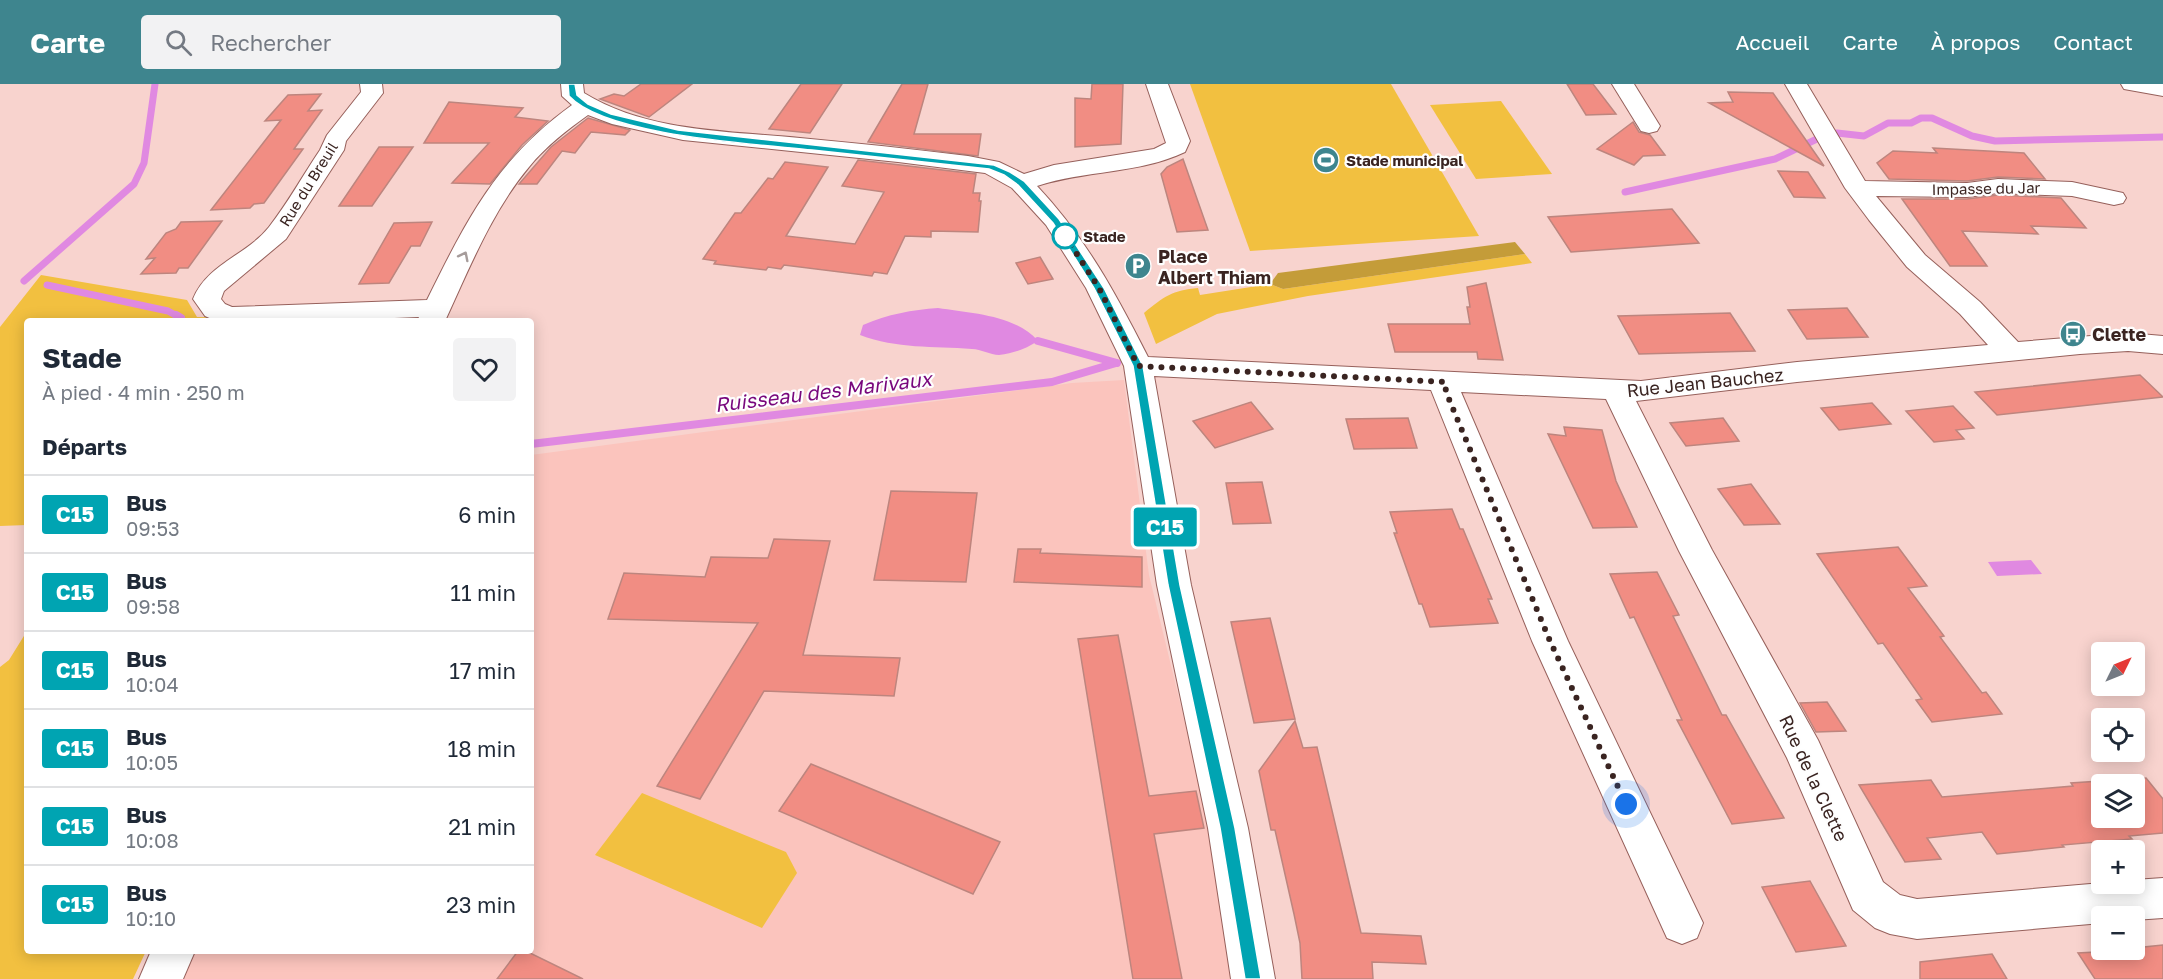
<!DOCTYPE html>
<html lang="fr">
<head>
<meta charset="utf-8">
<style>
	:root { --surface:#fff; --page:#f2f2f3; --text:#1f2937; --muted:#747a83; --line:#e0e1e3; --accent:#3e858e }
	body { margin:0; font-family:"Golos Text",sans-serif; background:var(--page); color:var(--text); height:100vh; display:flex; flex-direction:column; font-size:22px; white-space:nowrap }
	* { box-sizing:border-box; margin:0 }
	p { font-size:20px; color:var(--muted) }
	.icon { flex:none; width:33px; height:33px; fill:none; stroke:currentColor; stroke-width:2; stroke-linecap:round; stroke-linejoin:round }
	.map { position:relative; flex:1; overflow:hidden }
	.sheet { position:absolute; left:24px; top:234px; width:510px; height:636px; display:flex; flex-direction:column; background:var(--surface); border-radius:6px; box-shadow:0 3px 15px #0003 }
	.sheet>* { flex:none }
	.badge { padding:0 12px; border-radius:4px; font-size:21px; line-height:39px }
	.needle { width:39px; rotate:47deg }
	.fabs { position:absolute; left:2091px; top:558px; display:grid; gap:12px }
	.fabs a { display:grid; place-items:center; width:54px; height:54px; border-radius:6px; background:var(--surface); box-shadow:0 3px 15px #0003; font-size:30px }
	.you { position:absolute; width:30px; height:30px; margin:-15px; border:4px solid #fff; border-radius:50%; background:#1a73e8; box-shadow:0 0 0 9px #1a73e833 }
	.map>.badge { position:absolute; translate:-50% -50%; box-shadow:0 0 0 3px #fff }
	h2 { padding:0 18px; font-size:22px; line-height:54px }
	.round { display:grid; place-items:center; flex:none; width:63px; height:63px; border-radius:6px; background:var(--page) }
	.overview { display:flex; align-items:center; justify-content:space-between; height:102px; padding:0 18px }
	h1 { font-size:28px; font-weight:700; line-height:45px }
	ul { padding:0; list-style:none }
	li { display:flex; align-items:center; gap:18px; height:78px; padding:0 18px; border-top:2px solid var(--line) }
	li div { flex:1 }
	li b { display:block; font-size:22px }
	li em { font-style:normal }
	li .badge { min-width:66px; font-weight:700; text-align:center }
	header { display:flex; align-items:center; gap:36px; box-sizing:border-box; height:84px; padding:0 30px; background:var(--accent); color:#fff }
	header strong { font-size:28px }
	nav { display:flex; gap:33px; margin-inline-start:auto; font-size:21px }
	.search { width:420px; height:54px; background:var(--page); display:flex; align-items:center; gap:15px; box-sizing:border-box; padding:0 21px; border-radius:6px; color:var(--muted); font-size:22px }
	.map>svg:first-child { display:block }
	.built { fill:#fbc4bd }
	.green { fill:#f2c040 }
	.forest { fill:#c49c39 }
	.water { fill:#e089e1 }
	.lines { fill:none; stroke-linecap:round; stroke-linejoin:round }
	.stream-far1 { stroke:#e089e1; stroke-width:7 }
	.stream { stroke:#e089e1; stroke-width:8 }
	.building { fill:#f18d83; stroke:#bd857e; stroke-width:1.5; fill-rule:evenodd }
	.street-casing { stroke:#96605b; stroke-width:2 }
	.street { fill:#fff; fill-rule:evenodd }
	.oneway { stroke:#a69c9b }
	.line { fill:#00a4b2; stroke:#fff; stroke-width:1.5 }
	.walk { stroke:#3a2421; stroke-width:6; stroke-dasharray:0 10.8 }
	.stop-dot { fill:#fff; stroke:#00a4b2; stroke-width:3 }
	.labels { text-anchor:middle; dominant-baseline:central; stroke-width:4.5; stroke-linejoin:round; paint-order:stroke }
	.far-poi-label { font-size:15px; font-weight:bold; fill:#3a2421; stroke:#fefefe; text-anchor:start }
	.far-street-label { font-size:15px; fill:#3a2421; stroke:#fefefe }
	.far-stop-label { font-size:15px; font-weight:bold; fill:#3a2421; stroke:#fefefe; text-anchor:start }
	.poi-label { font-size:18px; font-weight:bold; fill:#3a2421; stroke:#fefefe; text-anchor:start }
	.street-label { font-size:18px; fill:#3a2421; stroke:#fefefe }
	.water-label { font-size:20px; font-style:italic; fill:#78077c; stroke:#fefefe }
</style>
</head>
<body>
<header>
<strong>Carte</strong>
<div class="search"><svg class="icon" aria-label="search" viewBox="0 0 24 24"><circle cx="10" cy="10" r="6"/><path d="M15 15l6 6"/></svg>Rechercher</div>
<nav><a>Accueil</a><a>Carte</a><a>À propos</a><a>Contact</a></nav>
</header>
<div class="map">
<svg width="2163" height="895" viewBox="0 0 2163 895">
	<rect width="100%" height="100%" fill="#f8d3ce"/>
	<polygon class="built" points="1124,296 1149,491 1212,750 1232,895 175,895 188,867 531,867 531,371 1072,299"/>
	<g class="green">
		<polygon points="1190,0 1391,0 1479,152 1250,167"/>
		<polygon points="1501,17 1552,90 1476,95 1430,21"/>
		<path d="M 1525,170 L 1532,179 L 1308,212 L 1217,230 L 1156,260 L 1144,229 C 1163,213 1173,206 1198,204 L 1200,211 L 1270,200 L 1283,205 Z"/>
		<polygon points="41,191 187,216 197,233 393,237 27,237 27,441 0,442 0,243"/>
		<polygon points="27,547 27,867 146,867 133,895 0,895 0,583 9,576"/>
		<polygon points="642,709 786,768 797,789 762,844 595,771"/>
	</g>
	<polygon class="forest" points="1515,158 1525,170 1283,205 1270,200 1278,189"/>
	<g class="water">
		<path d="M 938,224 C 970,229 1016,231 1038,257 C 1025,265 1015,269 999,271 C 990,271 981,265 972,265 C 933,262 897,265 860,251 L 863,241 C 888,230 912,226 938,224 Z"/>
		<polygon points="2031,476 2042,490 1997,492 1988,478"/>
	</g>
	<g class="lines">
		<g class="stream-far1">
			<polyline points="1837,49 1864,52 1888,39 1911,39 1921,34 1932,34 1972,52 1995,57 2163,53"/>
			<polyline points="1625,108 1775,75 1821,53"/>
			<polyline points="24,197 134,100 144,79 155,0"/>
			<polyline points="47,201 168,227 179,233"/>
		</g>
		<g class="stream">
			<polyline points="176,231 181,234"/>
			<polyline points="1038,257 1117,279"/>
			<polyline points="531,360 1052,298 1116,279"/>
		</g>
	</g>
	<g class="building">
		<polygon points="641,0 692,0 649,33 600,15 614,10 624,12"/>
		<polygon points="801,0 842,0 810,49 769,45"/>
		<polygon points="902,0 928,0 914,50 981,50 978,72 868,58"/>
		<polygon points="1092,0 1123,0 1121,60 1075,63 1075,14 1091,15"/>
		<polygon points="1567,0 1593,0 1616,30 1586,31"/>
		<polygon points="1728,8 1773,9 1824,82 1709,19 1733,18"/>
		<polygon points="321,10 308,27 322,26 294,65 303,65 264,119 254,120 250,124 211,126 281,36 265,37 288,11"/>
		<polygon points="449,18 523,24 515,33 548,37 522,61 490,100 452,99 489,59 424,59"/>
		<polygon points="588,34 630,46 625,51 591,48 575,69 562,67 537,100 519,100 551,63"/>
		<polygon points="1633,38 1639,48 1650,51 1665,71 1643,72 1634,81 1597,65"/>
		<polygon points="379,63 413,63 372,122 339,122"/>
		<polygon points="1933,64 2024,69 2045,95 1998,93 1967,97 1889,95 1877,79 1893,67 1937,69"/>
		<polygon points="1183,75 1208,146 1177,148 1161,90 1167,83"/>
		<polygon points="858,76 976,90 973,109 980,109 979,117 981,117 978,148 931,147 931,153 905,152 887,190 874,188 872,192 784,181 781,185 768,183 766,186 714,180 716,177 703,175 735,129 741,129 768,94 773,95 785,78 828,83 786,152 855,160 884,108 842,102"/>
		<polygon points="1778,87 1808,88 1825,114 1794,113"/>
		<polygon points="1998,111 2061,114 2086,144 2031,142 2038,150 1962,147 1987,182 1950,182 1902,115 1967,115"/>
		<polygon points="1672,125 1699,159 1571,168 1548,133"/>
		<polygon points="222,137 188,184 179,184 176,189 141,190 155,174 146,175 166,149 176,145 181,138"/>
		<polygon points="432,138 420,162 411,162 389,199 359,200 394,139"/>
		<polygon points="1040,173 1053,195 1028,200 1016,179"/>
		<polygon points="1486,199 1503,276 1478,275 1477,268 1395,268 1388,240 1470,240 1467,223 1470,223 1467,203"/>
		<polygon points="1847,224 1868,253 1807,255 1788,226"/>
		<polygon points="1730,229 1755,267 1639,270 1618,232"/>
		<polygon points="2140,291 2163,313 1997,331 1975,308"/>
		<polygon points="1251,318 1273,345 1215,364 1193,337"/>
		<polygon points="1872,319 1891,340 1839,346 1821,324"/>
		<polygon points="1953,322 1974,344 1956,346 1964,355 1934,358 1906,327"/>
		<polygon points="1408,334 1417,364 1354,365 1346,335"/>
		<polygon points="1723,334 1739,357 1686,362 1670,339"/>
		<polygon points="1564,343 1602,346 1616,397 1637,443 1593,444 1548,350 1566,352"/>
		<polygon points="1262,398 1271,439 1233,440 1226,399"/>
		<polygon points="1751,400 1780,440 1744,441 1718,405"/>
		<polygon points="891,407 977,409 966,498 874,496"/>
		<polygon points="1452,425 1460,445 1463,445 1492,515 1488,515 1498,539 1430,543 1422,520 1419,520 1394,449 1397,449 1390,428"/>
		<polygon points="774,455 830,457 803,571 900,574 894,612 764,607 700,715 657,702 758,539 608,535 624,489 705,493 711,473 768,474"/>
		<polygon points="1898,463 1927,502 1908,504 1944,552 1940,553 1982,609 1986,608 2002,630 1932,638 1916,616 1922,615 1883,559 1878,560 1817,470"/>
		<polygon points="1018,465 1041,465 1040,469 1142,473 1142,503 1014,498"/>
		<polygon points="1657,488 1679,531 1673,532 1722,631 1726,631 1784,734 1732,740 1677,636 1682,636 1634,533 1630,534 1610,490"/>
		<polygon points="1270,534 1295,635 1254,639 1231,538"/>
		<polygon points="1118,551 1149,712 1196,707 1204,744 1154,750 1182,895 1133,895 1078,555"/>
		<polygon points="1827,618 1846,647 1816,648 1800,619"/>
		<polygon points="1295,637 1303,664 1317,663 1361,849 1421,852 1426,880 1372,878 1373,895 1302,895 1300,859 1294,830 1275,746 1271,746 1259,687"/>
		<polygon points="811,680 1000,758 973,810 779,727"/>
		<path d="M 2146,694 L 2163,715 L 2163,749 L 2129,752 L 2132,755 L 2062,761 L 2064,763 L 1997,770 L 1982,748 L 1927,754 L 1941,775 L 1905,778 L 1859,701 L 1931,696 L 1942,713 L 2073,702 L 2071,699 ZM 2102,700 L 2134,700 L 2134,734 L 2102,734 Z"/>
		<polygon points="1810,797 1846,862 1796,868 1762,803"/>
		<polygon points="2163,861 2163,895 2095,895 2078,869 2134,866 2134,864"/>
		<polygon points="518,867 526,867 583,895 497,895"/>
		<polygon points="1992,870 2007,895 1920,895 1920,878"/>
	</g>
	<g class="lines">
		<defs>
			<g id="street">
				<path d="M 360,0 L 382,0 L 383,9 L 346,57 L 344,66 L 286,155 L 224,207 L 221,215 L 225,220 L 232,223 L 427,216 C 467,135 497,75 572,21 L 562,12 L 561,0 L 583,0 L 584,9 C 647,48 728,47 800,54 C 856,59 912,65 968,72 L 999,78 L 1024,90 L 1054,81 L 1154,65 L 1166,59 L 1146,0 L 1168,0 L 1190,57 L 1185,68 C 1139,90 1085,86 1037,102 C 1086,154 1116,210 1148,273 L 1641,297 L 1797,278 L 1988,261 L 1960,230 L 1907,183 L 1869,136 L 1845,104 L 1785,0 L 1807,0 L 1865,97 L 1967,99 L 1998,95 L 2072,98 L 2123,109 L 2126,114 L 2123,119 L 2114,121 L 2072,112 L 1998,109 L 1967,113 L 1876,112 L 1925,171 L 1980,218 L 2018,258 L 2128,249 L 2163,252 L 2163,270 L 2128,267 L 2080,270 L 1797,298 L 1636,317 L 1712,466 L 1818,656 L 1883,798 L 1900,811 L 1917,815 L 2102,799 L 2134,800 L 2134,796 L 2163,794 L 2163,834 L 2134,836 L 2134,832 L 2102,832 L 2102,839 L 1917,855 L 1890,850 L 1875,844 L 1853,826 L 1787,674 L 1679,467 L 1606,315 L 1461,308 L 1568,557 L 1703,839 L 1697,854 L 1682,860 L 1667,854 L 1532,557 L 1431,306 L 1154,292 L 1191,501 L 1248,744 L 1275,895 L 1231,895 L 1208,744 L 1157,501 L 1124,282 L 1086,204 L 1046,141 L 1012,104 L 985,89 L 898,78 L 683,56 L 612,40 L 588,31 C 567,46 546,62 529,83 C 492,127 469,185 445,237 L 417,237 L 419,233 L 321,237 L 216,237 L 205,232 L 193,215 C 207,180 247,171 269,143 C 288,119 303,91 320,66 L 327,51 L 361,8 Z"/>
				<polygon points="1612,0 1634,0 1660,42 1657,47 1649,49 1641,47"/>
				<polygon points="2121,0 2163,0 2163,12 2124,5"/>
				<polygon points="151,867 195,867 183,895 139,895"/>
			</g>
		</defs>
		<use href="#street" class="street-casing"/>
		<use href="#street" class="street"/>
	</g>
	<defs><path id="oneway-chevron" d="M-2-3.5L2.5 0L-2 3.5" fill="none" stroke-width="1.6" stroke-linecap="round" stroke-linejoin="round" transform="scale(1.5)"/></defs>
	<use class="oneway" href="#oneway-chevron" transform="translate(464 172) rotate(-63)"/>
	<path class="line" d="M 568,0 L 575,0 L 577,11 L 588,20 L 611,30 L 678,46 L 994,81 L 1010,88 L 1024,97 L 1059,135 L 1104,204 L 1143,282 L 1180,501 L 1235,744 L 1261,895 L 1245,895 L 1220,744 L 1168,501 L 1133,282 L 1094,204 L 1053,139 L 1018,101 L 1004,91 L 989,85 C 930,79 871,72 812,66 C 756,60 606,52 569,12 Z"/>
	<g class="lines">
		<polyline class="walk" points="1065,152 1099,204 1138,282 1445,298 1446,308 1550,557 1626,720"/>
	</g>
	<defs>
		<symbol id="stadium-disc" viewBox="-11 -11 22 22"><circle r="9.5" fill="#3e858e" stroke="#fefefe"/><path d="M0-5a6.5 5 0 1 0 0 10a6.5 5 0 1 0 0-10ZM-3.5-1.8h7v3.6h-7Z" fill="#fff"/></symbol>
		<symbol id="parking-disc" viewBox="-11 -11 22 22"><circle r="9.5" fill="#3e858e" stroke="#fefefe"/><path d="M-3.5-5.5H1a3.5 3.5 0 0 1 0 7H-1V5.5H-3.5ZM-1-3.4V-.6H.8a1.4 1.4 0 0 0 0-2.8Z" fill="#fff"/></symbol>
		<symbol id="bus-disc" viewBox="-11 -11 22 22"><circle r="9.5" fill="#3e858e" stroke="#fefefe"/><path d="M-5-6H5V4H4V6H2V4H-2V6H-4V4H-5ZM-3.5-4V0h7V-4ZM-3.5 1.2v1.5H-2V1.2ZM2 1.2v1.5H3.5V1.2Z" fill="#fff"/></symbol>
	</defs>
	<g fill-rule="evenodd">
		<use href="#stadium-disc" x="1311" y="61" width="30" height="30"/>
		<use href="#parking-disc" x="1123" y="167" width="30" height="30"/>
		<use href="#bus-disc" x="2058" y="235" width="30" height="30"/>
	</g>
	<circle class="stop-dot" cx="1065" cy="152" r="12"/>
	<g class="labels">
		<g class="far-poi-label">
			<text x="1346" y="76">Stade municipal</text>
		</g>
		<g class="far-street-label">
			<text transform="translate(308 100) rotate(-58)">Rue du Breuil</text>
			<text transform="translate(1986 104) rotate(-1)">Impasse du Jar</text>
		</g>
		<g class="far-stop-label">
			<text x="1083" y="152">Stade</text>
		</g>
		<g class="poi-label">
			<text x="1158" y="172">Place<tspan x="1158" dy="21">Albert Thiam</tspan></text>
			<text x="2092" y="250">Clette</text>
		</g>
		<g class="street-label">
			<text transform="translate(1705 298) rotate(-6)">Rue Jean Bauchez</text>
			<text transform="translate(1814 694) rotate(65)">Rue de la Clette</text>
		</g>
		<g class="water-label">
			<text transform="translate(823 307) rotate(-7)">Ruisseau des Marivaux</text>
		</g>
	</g>
</svg>
<div class="fabs">
<a><svg class="needle" viewBox="-14 -14 28 28"><path d="M0-13l5 13h-10z" fill="#e53935"/><path d="M0 13l5-13h-10z" fill="#747a83"/></svg></a>
<a><svg class="icon" aria-label="locate" viewBox="0 0 24 24"><circle cx="12" cy="12" r="6"/><path d="M12 2v4M12 18v4M2 12h4M18 12h4"/></svg></a>
<a><svg class="icon" aria-label="layers" viewBox="0 0 24 24"><path d="M12 4l9 5-9 5-9-5zM3 14l9 5 9-5"/></svg></a>
<a>+</a>
<a>−</a>
</div>
<div class="you" style="left:1626px;top:720px"></div>
<b class="badge" style="left:1165px;top:443px;background:#00a4b2;color:#fff">C15</b>
<section class="sheet">
<div class="overview"><div><h1>Stade</h1><p>À pied · 4 min · 250 m</p></div><a class="round"><svg class="icon" aria-label="heart" viewBox="0 0 24 24"><path d="M12 20l-8-8c-3-5 5-10 8-4 3-6 11-1 8 4z"/></svg></a></div>
<h2>Départs</h2>
<ul>
<li><span class="badge" style="background:#00a4b2;color:#fff">C15</span><div><b>Bus</b><p>09:53</p></div><em>6 min</em></li>
<li><span class="badge" style="background:#00a4b2;color:#fff">C15</span><div><b>Bus</b><p>09:58</p></div><em>11 min</em></li>
<li><span class="badge" style="background:#00a4b2;color:#fff">C15</span><div><b>Bus</b><p>10:04</p></div><em>17 min</em></li>
<li><span class="badge" style="background:#00a4b2;color:#fff">C15</span><div><b>Bus</b><p>10:05</p></div><em>18 min</em></li>
<li><span class="badge" style="background:#00a4b2;color:#fff">C15</span><div><b>Bus</b><p>10:08</p></div><em>21 min</em></li>
<li><span class="badge" style="background:#00a4b2;color:#fff">C15</span><div><b>Bus</b><p>10:10</p></div><em>23 min</em></li>
</ul>
</section>
</div>
</body>
</html>
